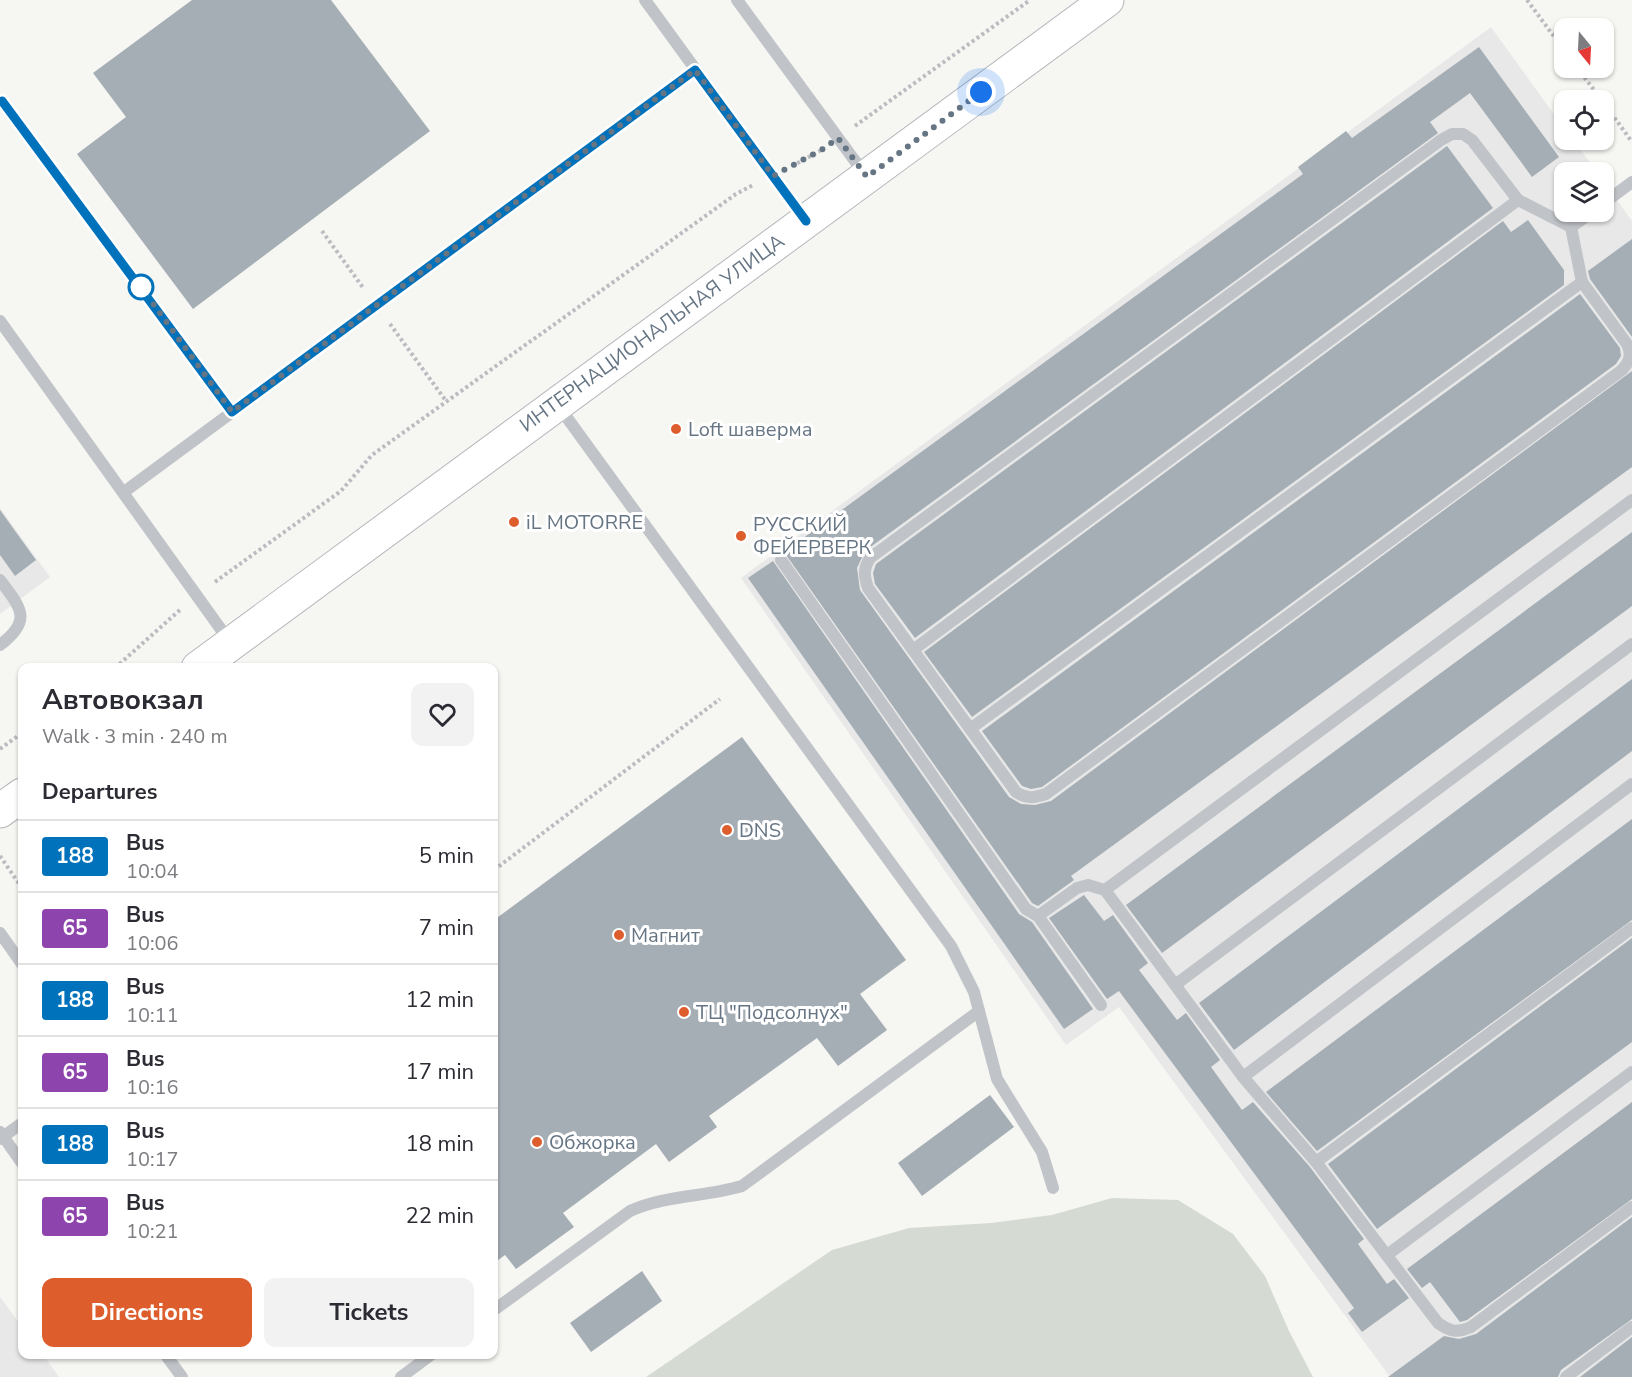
<!DOCTYPE html>
<html lang="en">
<head>
<meta charset="utf-8">
<style>
	:root { --surface:#fff; --page:#f2f2f3; --text:#2b2b33; --muted:#7c7c81; --line:#e1e1e2; --accent:#de5d2c }
	body { margin:0; font-family:"Nunito Sans",sans-serif; background:var(--page); color:var(--text); height:100vh; display:flex; flex-direction:column; font-size:22px; white-space:nowrap }
	* { box-sizing:border-box; margin:0 }
	p { font-size:20px; color:var(--muted) }
	.icon { flex:none; width:33px; height:33px; fill:none; stroke:currentColor; stroke-width:2; stroke-linecap:round; stroke-linejoin:round }
	.map { position:relative; flex:1; overflow:hidden }
	.side { position:absolute; left:18px; top:663px; width:480px; height:696px; display:flex; flex-direction:column; background:var(--surface); border-radius:12px; box-shadow:0 2px 4px #0004 }
	.side>* { flex:none }
	.badge { padding:0 12px; border-radius:4px; font-size:21px; line-height:39px }
	.needle { width:39px; rotate:162deg }
	.buttons { position:absolute; left:1554px; top:18px; display:grid; gap:12px }
	.buttons a { display:grid; place-items:center; width:60px; height:60px; border-radius:12px; background:var(--surface); box-shadow:0 2px 4px #0004; font-size:30px }
	.you { position:absolute; width:30px; height:30px; margin:-15px; border:4px solid #fff; border-radius:50%; background:#1a73e8; box-shadow:0 0 0 9px #1a73e833 }
	.map>.badge { position:absolute; translate:-50% -50%; box-shadow:0 0 0 3px #fff }
	h2 { padding:0 24px; font-size:22px; line-height:54px }
	.round { display:grid; place-items:center; flex:none; width:63px; height:63px; border-radius:12px; background:var(--page) }
	.overview { display:flex; align-items:center; justify-content:space-between; height:102px; padding:0 24px }
	h1 { font-size:28px; font-weight:700; line-height:45px }
	.button { display:flex; gap:12px; margin-top:auto; padding:12px 24px }
	.button a { flex:1; height:69px; border-radius:12px; background:var(--accent); color:#fff; font-size:24px; font-weight:700; line-height:69px; text-align:center }
	.button a+a { background:var(--page); color:var(--text) }
	ul { padding:0; list-style:none }
	li { display:flex; align-items:center; gap:18px; height:72px; padding:0 24px; border-top:2px solid var(--line) }
	li div { flex:1 }
	li b { display:block; font-size:22px }
	li em { font-style:normal }
	li .badge { min-width:66px; font-weight:700; text-align:center }
	.map>svg:first-child { display:block }
	.built { fill:#e7e8e7 }
	.green { fill:#d5dbd3 }
	.building { fill:#a6aeb5 }
	.lines { fill:none; stroke-linecap:round; stroke-linejoin:round }
	.primary-casing { stroke:#b3b7bb; stroke-width:35 }
	.path { stroke:#babcbf; stroke-width:4; stroke-dasharray:3 3; stroke-linecap:butt }
	.lane { stroke:#c0c3c7; stroke-width:12 }
	.primary { stroke:#fff; stroke-width:33 }
	.line-casing { stroke:#fff; stroke-width:14 }
	.line { stroke:#0072bc; stroke-width:9 }
	.walk { stroke:#667584; stroke-width:6; stroke-dasharray:0 10.8 }
	.stop-dot { fill:#fff; stroke:#0072bc; stroke-width:3 }
	.poi-dot { fill:#de5d2c; stroke:#fff; stroke-width:2 }
	.labels { text-anchor:middle; dominant-baseline:central; stroke-width:6; stroke-linejoin:round; paint-order:stroke }
	.street-label { font-size:20px; fill:#667584; stroke:#fff }
	.poi-label { font-size:20px; fill:#667584; stroke:#fff; text-anchor:start }
</style>
</head>
<body>
<div class="map">
<svg width="1632" height="1377" viewBox="0 0 1632 1377">
	<rect width="100%" height="100%" fill="#f6f6f3"/>
	<g class="built">
		<polygon points="1491,27 1564,128 1564,140 1573,140 1597,172 1564,172 1564,212 1604,212 1604,182 1632,221 1632,1377 1390,1377 1119,1007 1066,1045 741,578"/>
		<polygon points="0,508 50,577 0,614"/>
		<polygon points="0,1297 22,1327 22,1354 43,1355 59,1377 0,1377"/>
	</g>
	<polygon class="green" points="1112,1198 1178,1200 1233,1234 1265,1276 1289,1331 1313,1377 646,1377 832,1250 909,1228 991,1223 1052,1215"/>
	<g class="building">
		<polygon points="192,0 331,0 430,131 193,309 77,154 126,117 93,73"/>
		<polygon points="1479,47 1559,157 1532,177 1470,93 1430,122 1438,133 865,551 857,568 860,590 1009,797 1021,804 1035,805 1051,801 1632,371 1632,467 1071,876 1074,880 1038,906 1032,903 784,552 1303,174 1298,167 1346,131 1352,138"/>
		<polygon points="1447,146 1493,208 915,638 875,584 873,573 876,564"/>
		<polygon points="1528,220 1564,270 1564,285 972,717 924,652 1503,221 1511,232"/>
		<polygon points="1632,239 1632,337 1590,279 1588,271"/>
		<polygon points="1580,294 1620,348 1621,356 1616,364 1042,787 1031,789 1022,786 982,731"/>
		<polygon points="0,510 36,560 15,576 0,555"/>
		<polygon points="1632,532 1632,606 1162,953 1126,905"/>
		<polygon points="773,561 1019,914 1032,922 1093,1009 1064,1029 748,578"/>
		<polygon points="1632,679 1632,751 1234,1050 1199,1003"/>
		<polygon points="742,737 906,960 860,994 887,1030 838,1066 817,1038 709,1116 717,1127 669,1162 656,1144 563,1213 574,1227 516,1269 505,1255 494,1263 494,920"/>
		<polygon points="1632,819 1632,920 1317,1151 1266,1092"/>
		<polygon points="1084,895 1104,921 1113,915 1148,963 1139,970 1177,1020 1186,1013 1220,1060 1211,1067 1242,1110 1253,1102 1310,1167 1364,1239 1358,1244 1387,1284 1394,1279 1409,1298 1362,1332 1348,1313 1354,1308 1119,991 1107,999 1049,918"/>
		<polygon points="1632,938 1632,1042 1377,1229 1328,1164"/>
		<polygon points="990,1095 1014,1127 922,1196 898,1163"/>
		<polygon points="1632,1102 1632,1199 1467,1320 1460,1322 1430,1282 1422,1288 1407,1269"/>
		<polygon points="1632,1217 1632,1319 1561,1370 1558,1377 1388,1377 1444,1336 1459,1339 1476,1334"/>
		<polygon points="642,1271 662,1301 591,1352 570,1323"/>
		<polygon points="1632,1337 1632,1377 1580,1377"/>
	</g>
	<g class="lines">
		<defs>
			<g id="primary">
				<polyline points="198,668 1107,0"/>
				<polyline points="0,811 22,795"/>
			</g>
		</defs>
		<use href="#primary" class="primary-casing"/>
		<g class="path">
			<polyline points="1527,0 1564,50"/>
			<polyline points="1577,68 1602,100"/>
			<polyline points="1604,103 1632,142"/>
			<polyline points="855,126 1030,0"/>
			<polyline points="792,166 820,151"/>
			<polyline points="322,231 364,289"/>
			<polyline points="390,324 446,401"/>
			<polyline points="215,582 341,491 372,455 736,194 753,185"/>
			<polyline points="115,668 181,609"/>
			<polyline points="0,749 22,733"/>
			<polyline points="0,856 22,888"/>
			<polyline points="494,870 720,699"/>
		</g>
		<g class="lane">
			<polyline points="645,0 805,220"/>
			<polyline points="737,0 866,176"/>
			<polyline points="1,101 233,412"/>
			<path d="M 1452,134 L 1463,134 L 1472,140 L 1518,200 L 1571,227 L 1582,282 L 1627,344 C 1632,355 1630,361 1622,370 L 1046,794 C 1034,798 1027,799 1016,792 L 868,588 C 864,576 863,569 870,558 L 1441,140 Z"/>
			<polyline points="1604,203 1632,182"/>
			<polyline points="1571,227 1592,212"/>
			<polyline points="0,321 230,642"/>
			<polyline points="557,404 951,946 974,992 997,1079 1042,1152 1053,1188"/>
			<polyline points="124,492 695,70"/>
			<polyline points="781,560 1026,909 1038,916"/>
			<path d="M 0,580 C 21,608 33,620 0,645"/>
			<polyline points="913,650 1518,200"/>
			<polyline points="970,729 1582,282"/>
			<polyline points="1105,890 1632,500"/>
			<polyline points="0,933 22,964"/>
			<polyline points="1175,985 1632,644"/>
			<path d="M 1101,1005 L 1038,916 L 1077,888 L 1088,885 L 1105,890 L 1243,1077 L 1316,1162 L 1438,1323 C 1451,1332 1457,1333 1471,1327 L 1632,1207"/>
			<polyline points="1243,1077 1632,784"/>
			<polyline points="0,1132 22,1163"/>
			<polyline points="0,1139 22,1123"/>
			<polyline points="1316,1162 1632,928"/>
			<polyline points="1387,1255 1632,1072"/>
			<path d="M 494,1310 L 630,1211 C 665,1195 705,1197 742,1186 L 979,1011"/>
			<polyline points="165,1354 182,1377"/>
			<polyline points="401,1377 432,1354"/>
			<polyline points="1566,1377 1632,1327"/>
		</g>
		<use href="#primary" class="primary"/>
	</g>
	<g class="lines">
		<defs>
			<polyline id="line" points="2,101 232,412 695,70 806,221"/>
		</defs>
		<use href="#line" class="line-casing"/>
		<use href="#line" class="line"/>
		<polyline class="walk" points="141,287 232,412 695,70 773,176 823,149 838,138 867,177 981,92"/>
	</g>
	<circle class="stop-dot" cx="141" cy="287" r="12"/>
	<g class="poi-dot">
		<circle cx="676" cy="429" r="6"/>
		<circle cx="514" cy="522" r="6"/>
		<circle cx="741" cy="536" r="6"/>
		<circle cx="727" cy="830" r="6"/>
		<circle cx="619" cy="935" r="6"/>
		<circle cx="684" cy="1012" r="6"/>
		<circle cx="537" cy="1142" r="6"/>
	</g>
	<g class="labels">
		<g class="street-label">
			<text transform="translate(652 333) rotate(-36)">ИНТЕРНАЦИОНАЛЬНАЯ УЛИЦА</text>
		</g>
		<g class="poi-label">
			<text x="688" y="429">Loft шаверма</text>
			<text x="526" y="522">iL MOTORRE</text>
			<text x="753" y="524">РУССКИЙ<tspan x="753" dy="23">ФЕЙЕРВЕРК</tspan></text>
			<text x="739" y="830">DNS</text>
			<text x="631" y="935">Магнит</text>
			<text x="696" y="1012">ТЦ "Подсолнух"</text>
			<text x="549" y="1142">Обжорка</text>
		</g>
	</g>
</svg>
<div class="buttons">
<a><svg class="needle" viewBox="-14 -14 28 28"><path d="M0-13l5 13h-10z" fill="#e53935"/><path d="M0 13l5-13h-10z" fill="#7c7c81"/></svg></a>
<a><svg class="icon" aria-label="locate" viewBox="0 0 24 24"><circle cx="12" cy="12" r="6"/><path d="M12 2v4M12 18v4M2 12h4M18 12h4"/></svg></a>
<a><svg class="icon" aria-label="layers" viewBox="0 0 24 24"><path d="M12 4l9 5-9 5-9-5zM3 14l9 5 9-5"/></svg></a>
</div>
<div class="you" style="left:981px;top:92px"></div>
<section class="side">
<div class="overview"><div><h1>Автовокзал</h1><p>Walk · 3 min · 240 m</p></div><a class="round"><svg class="icon" aria-label="heart" viewBox="0 0 24 24"><path d="M12 20l-8-8c-3-5 5-10 8-4 3-6 11-1 8 4z"/></svg></a></div>
<h2>Departures</h2>
<ul>
<li><span class="badge" style="background:#0072bc;color:#fff">188</span><div><b>Bus</b><p>10:04</p></div><em>5 min</em></li>
<li><span class="badge" style="background:#8e44ad;color:#fff">65</span><div><b>Bus</b><p>10:06</p></div><em>7 min</em></li>
<li><span class="badge" style="background:#0072bc;color:#fff">188</span><div><b>Bus</b><p>10:11</p></div><em>12 min</em></li>
<li><span class="badge" style="background:#8e44ad;color:#fff">65</span><div><b>Bus</b><p>10:16</p></div><em>17 min</em></li>
<li><span class="badge" style="background:#0072bc;color:#fff">188</span><div><b>Bus</b><p>10:17</p></div><em>18 min</em></li>
<li><span class="badge" style="background:#8e44ad;color:#fff">65</span><div><b>Bus</b><p>10:21</p></div><em>22 min</em></li>
</ul>
<div class="button"><a>Directions</a><a>Tickets</a></div>
</section>
</div>
</body>
</html>
